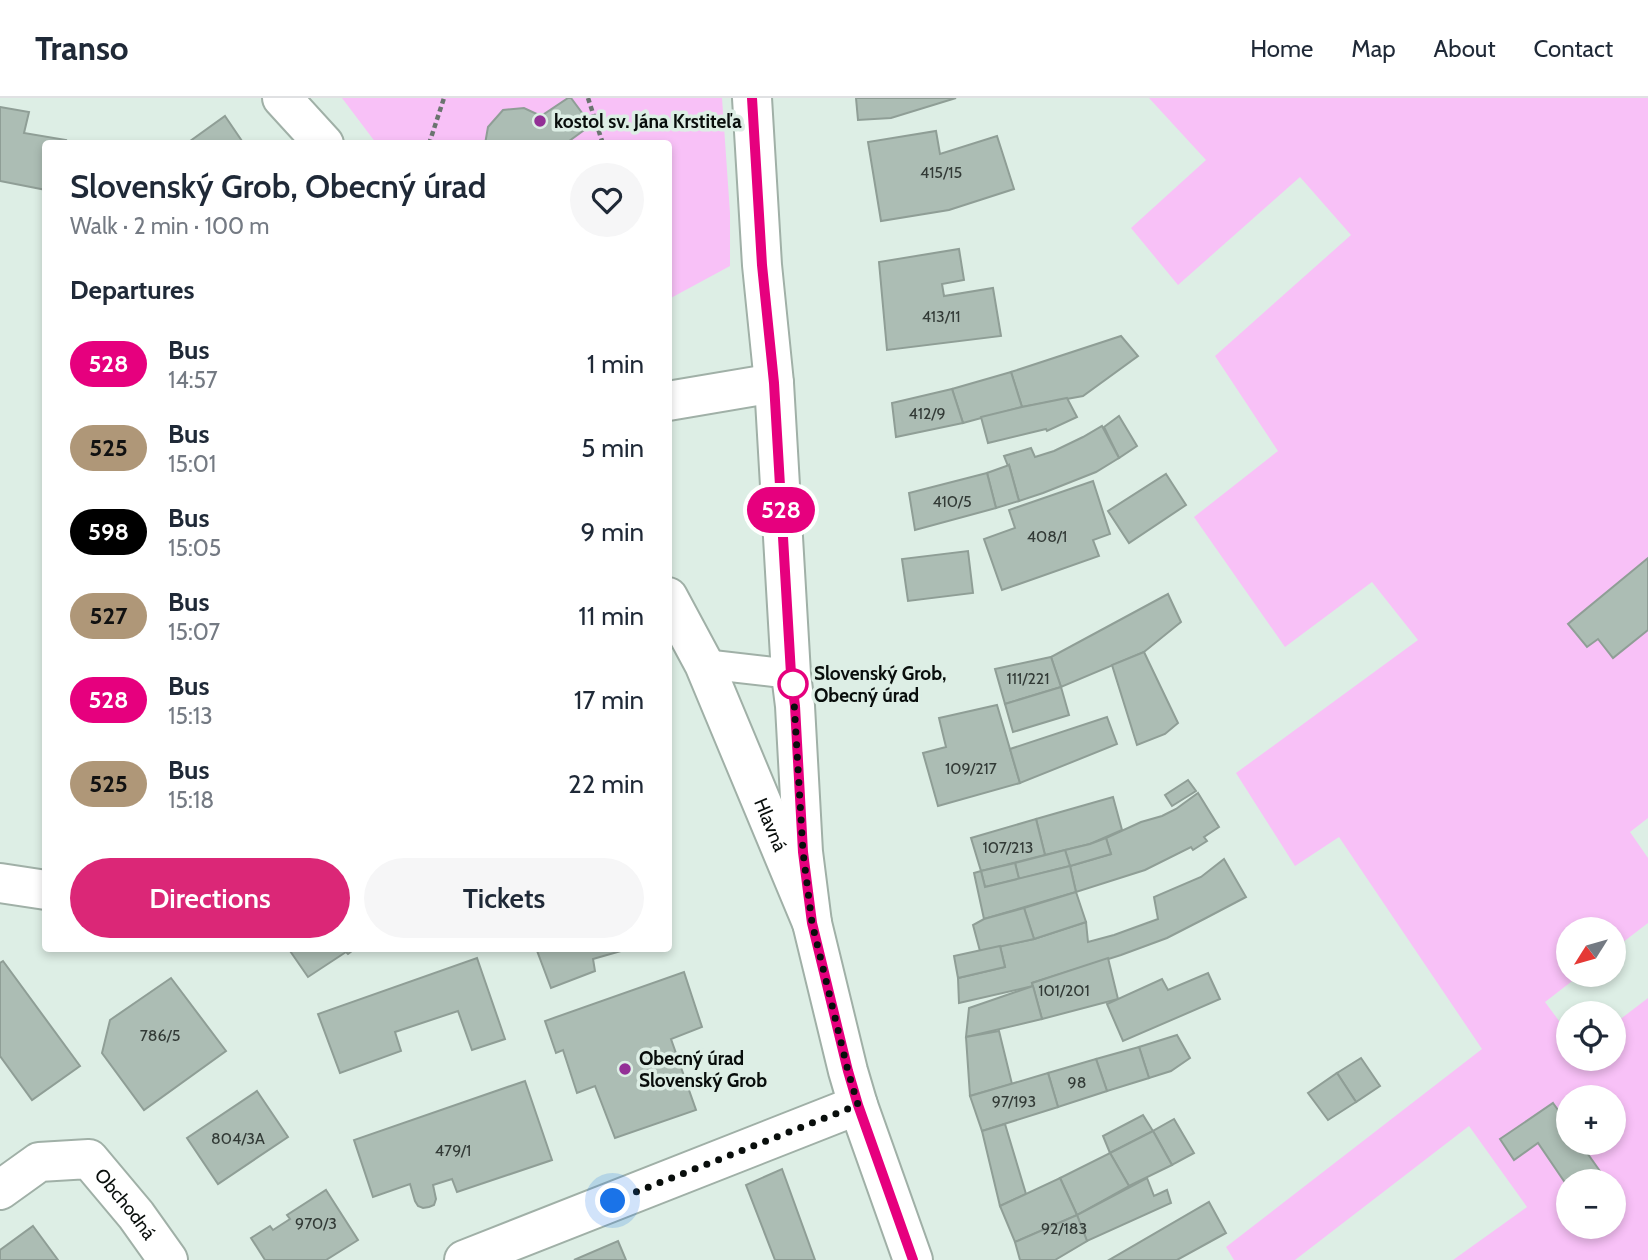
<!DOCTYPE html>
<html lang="en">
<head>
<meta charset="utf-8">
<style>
	:root { --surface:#fff; --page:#f6f6f7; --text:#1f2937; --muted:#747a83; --line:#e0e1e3; --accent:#db2777 }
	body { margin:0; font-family:Cabin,sans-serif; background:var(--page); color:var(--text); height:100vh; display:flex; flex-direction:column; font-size:26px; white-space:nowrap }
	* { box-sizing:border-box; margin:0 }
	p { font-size:23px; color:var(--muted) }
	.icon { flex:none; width:38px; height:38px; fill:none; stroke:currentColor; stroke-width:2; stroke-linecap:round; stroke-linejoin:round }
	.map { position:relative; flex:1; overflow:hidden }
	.drawer { position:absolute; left:42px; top:42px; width:630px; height:812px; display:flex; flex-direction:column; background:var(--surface); border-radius:7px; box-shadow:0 4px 10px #0003 }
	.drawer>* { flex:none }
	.badge { padding:0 14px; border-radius:23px; font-size:24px; line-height:46px }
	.needle { width:46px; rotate:233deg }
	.controls { position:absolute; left:1556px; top:819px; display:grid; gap:14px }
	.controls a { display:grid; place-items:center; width:70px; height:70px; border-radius:50%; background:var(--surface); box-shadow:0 4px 10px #0003; font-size:35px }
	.you { position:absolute; width:35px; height:35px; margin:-18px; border:5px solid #fff; border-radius:50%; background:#1a73e8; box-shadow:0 0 0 10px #1a73e833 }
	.map>.badge { position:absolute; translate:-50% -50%; box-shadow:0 0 0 4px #fff }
	h2 { padding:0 28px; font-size:26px; line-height:63px }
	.round { display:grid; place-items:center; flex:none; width:74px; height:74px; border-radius:37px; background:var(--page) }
	.summary { display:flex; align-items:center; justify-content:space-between; height:119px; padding:0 28px }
	h1 { font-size:33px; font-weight:600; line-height:52px }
	.primary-button { display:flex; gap:14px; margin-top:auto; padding:14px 28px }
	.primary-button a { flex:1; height:80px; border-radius:42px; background:var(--accent); color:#fff; font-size:28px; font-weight:600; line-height:80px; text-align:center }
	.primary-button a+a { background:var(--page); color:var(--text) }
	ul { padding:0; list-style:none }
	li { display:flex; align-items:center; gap:21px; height:84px; padding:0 28px }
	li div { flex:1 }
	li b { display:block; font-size:26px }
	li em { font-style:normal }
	li .badge { min-width:77px; font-weight:700; text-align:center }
	header { display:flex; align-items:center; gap:42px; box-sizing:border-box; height:98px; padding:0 35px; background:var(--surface); border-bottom:2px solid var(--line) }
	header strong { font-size:33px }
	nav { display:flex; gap:38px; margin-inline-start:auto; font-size:24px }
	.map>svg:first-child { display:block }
	.green { fill:#f8c1f7; fill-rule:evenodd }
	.building { fill:#acbdb4; stroke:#8f9e96; stroke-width:2 }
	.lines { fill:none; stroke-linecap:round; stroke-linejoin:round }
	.service-casing { stroke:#a0b0a7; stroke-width:32 }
	.minor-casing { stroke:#a0b0a7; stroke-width:42 }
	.tertiary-casing { stroke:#a0b0a7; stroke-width:42 }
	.path { stroke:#6a746f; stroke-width:4.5; stroke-dasharray:5 3.5; stroke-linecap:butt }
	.service { stroke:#fff; stroke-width:28 }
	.minor { stroke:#fff; stroke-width:38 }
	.tertiary { stroke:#fff; stroke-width:38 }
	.line-casing { stroke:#fff; stroke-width:16 }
	.line { stroke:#e6007e; stroke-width:10 }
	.walk { stroke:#090e0c; stroke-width:7; stroke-dasharray:0 12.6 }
	.poi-dot { fill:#933096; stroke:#ddeee5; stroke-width:2.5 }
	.stop-dot { fill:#fff; stroke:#e6007e; stroke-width:3.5 }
	.labels { text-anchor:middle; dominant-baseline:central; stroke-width:7; stroke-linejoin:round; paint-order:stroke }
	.number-label { font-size:16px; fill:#323a36 }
	.poi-label { font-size:19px; font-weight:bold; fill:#090e0c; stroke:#ddeee5; text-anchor:start }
	.stop-label { font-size:19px; font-weight:bold; fill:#090e0c; stroke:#ddeee5; text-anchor:start }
	.street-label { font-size:19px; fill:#090e0c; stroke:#ddeee5 }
</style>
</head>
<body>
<header>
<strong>Transo</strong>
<nav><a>Home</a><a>Map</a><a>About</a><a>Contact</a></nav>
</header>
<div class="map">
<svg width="1648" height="1162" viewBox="0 0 1648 1162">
	<rect width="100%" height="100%" fill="#ddeee5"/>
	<g class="green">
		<polygon points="342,0 722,0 730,115 730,168 669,201 668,46 376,45"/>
		<path d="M 1149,0 L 1648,0 L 1648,720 L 1630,734 L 1648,760 L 1648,825 L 1614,851 L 1614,831 L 1568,831 L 1568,877 L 1580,877 L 1545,904 L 1568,935 L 1568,961 L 1614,961 L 1614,926 L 1648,900 L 1648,1162 L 1453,1162 L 1527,1109 L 1469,1028 L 1295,1162 L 1234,1162 L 1226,1149 L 1482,951 L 1339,739 L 1295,768 L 1236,675 L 1418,542 L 1372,484 L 1285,549 L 1194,419 L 1278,353 L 1215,258 L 1351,137 L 1300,79 L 1178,187 L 1131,130 L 1206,62 ZM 1568,999 L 1614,999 L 1614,1045 L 1568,1045 ZM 1568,1083 L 1614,1083 L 1614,1129 L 1568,1129 Z"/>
	</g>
	<g class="building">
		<polygon points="568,0 571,0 591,27 565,46 485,46 488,29 503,12 524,10 541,18"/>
		<polygon points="856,0 956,0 891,20 858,22"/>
		<polygon points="0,9 29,14 24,35 66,42 65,46 46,46 46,92 0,83"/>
		<polygon points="225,18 244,46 186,46"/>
		<polygon points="936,33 940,56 997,38 1014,91 949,112 881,123 868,44"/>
		<polygon points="959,151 964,182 942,186 944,198 993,190 1001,238 887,252 879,164"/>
		<polygon points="1121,238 1138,258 1083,298 1022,309 1011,274"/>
		<polygon points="1011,274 1022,309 963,325 952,291"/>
		<polygon points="952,291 963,325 896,339 892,305"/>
		<polygon points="1067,300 1077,319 1047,333 1046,331 988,345 981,319 1022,309"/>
		<polygon points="1119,318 1137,348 1119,360 1104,329"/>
		<polygon points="1102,328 1119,360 1096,374 1043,395 1019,403 1009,367 1008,368 1004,358 1031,350 1035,359 1054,353 1083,339"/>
		<polygon points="1009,367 1019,403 996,410 987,375"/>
		<polygon points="987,375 996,410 915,432 909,395"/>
		<polygon points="1166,376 1186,407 1129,445 1108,413"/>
		<polygon points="1093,383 1110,436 1093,442 1099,458 1002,492 984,441 1015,430 1009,412"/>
		<polygon points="968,453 973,495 908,503 902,461"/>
		<polygon points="1648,460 1648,532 1613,560 1598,541 1587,549 1568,526"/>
		<polygon points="1168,496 1181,524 1144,554 1061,589 1051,559"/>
		<polygon points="1144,554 1178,625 1165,636 1137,647 1112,567"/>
		<polygon points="1051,559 1061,589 1005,606 995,571"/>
		<polygon points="1061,589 1069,617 1013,634 1005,606"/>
		<polygon points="997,607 1020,685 938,708 923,655 946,649 939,620"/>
		<polygon points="1107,619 1117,646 1020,685 1010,651"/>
		<polygon points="1188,682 1196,693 1172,708 1165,697"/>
		<polygon points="1198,695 1219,729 1204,739 1207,743 1193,752 1191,749 1145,772 1076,794 1070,768 1111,756 1106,740 1141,724 1162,718 1176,711"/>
		<polygon points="1113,699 1122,732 1090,746 1045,757 1036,721"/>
		<polygon points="1036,721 1045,757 981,773 971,740"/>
		<polygon points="1106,740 1111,756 1070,768 1065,752 1090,746"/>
		<polygon points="1065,752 1070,768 1019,781 1015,765"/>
		<polygon points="1224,761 1246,799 1206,820 1167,840 1121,857 1032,885 1033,888 959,905 958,880 1005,869 1000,848 1034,841 1086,824 1088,844 1114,837 1158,821 1154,799 1201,779"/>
		<polygon points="1015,765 1019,781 985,789 981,773"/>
		<polygon points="1070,768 1076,794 984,821 974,775 981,773 985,789"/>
		<polygon points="1076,794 1086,824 1034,841 1024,810"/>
		<polygon points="1024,810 1034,841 980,853 973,827 984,821"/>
		<polygon points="1000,848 1005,869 958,880 954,858"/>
		<polygon points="288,850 356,850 348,856 346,854 308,879"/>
		<polygon points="536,850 628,850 628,851 593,861 595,873 551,890"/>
		<polygon points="477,860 505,941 472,952 458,913 395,934 401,953 340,975 318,916"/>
		<polygon points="1108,860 1118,901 1042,921 1032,885"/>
		<polygon points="3,863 80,968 32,1002 0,958 0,865"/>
		<polygon points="684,874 702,929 671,941 696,1012 615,1040 595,988 577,995 563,952 556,955 545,923"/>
		<polygon points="1208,875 1220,901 1123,943 1107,906 1162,881 1168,892"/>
		<polygon points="171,880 226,953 144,1012 102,955 110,922"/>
		<polygon points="1033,888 1042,921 966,939 969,910"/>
		<polygon points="999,933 1012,986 970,998 966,939"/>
		<polygon points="1177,937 1190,960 1171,973 1149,980 1139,949"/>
		<polygon points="1139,949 1149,980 1107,993 1096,961"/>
		<polygon points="1361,960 1380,988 1356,1004 1337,975"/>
		<polygon points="1096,961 1107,993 1058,1009 1048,975"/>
		<polygon points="1048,975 1058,1009 982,1033 970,998"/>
		<polygon points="1337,975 1356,1004 1328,1022 1308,995"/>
		<polygon points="525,983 552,1062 457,1094 452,1081 433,1087 436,1101 434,1107 429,1109 423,1110 418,1108 415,1103 410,1086 373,1099 354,1042"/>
		<polygon points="257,993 288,1039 218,1086 187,1040"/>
		<polygon points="1553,1005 1568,1026 1568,1045 1580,1045 1607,1083 1595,1083 1594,1081 1591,1083 1568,1083 1568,1089 1538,1045 1514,1062 1500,1041"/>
		<polygon points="1143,1017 1153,1033 1110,1055 1103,1038"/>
		<polygon points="1174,1021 1194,1055 1172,1067 1153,1033"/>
		<polygon points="1005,1026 1026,1096 1000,1108 982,1033"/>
		<polygon points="1153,1033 1172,1067 1129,1088 1110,1055"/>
		<polygon points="1110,1055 1129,1088 1077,1117 1060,1080"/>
		<polygon points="782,1071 815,1162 775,1162 746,1087"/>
		<polygon points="1060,1080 1077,1117 1015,1144 1000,1108"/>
		<polygon points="1147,1080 1154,1098 1167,1092 1171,1105 1087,1143 1077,1117"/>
		<polygon points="326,1092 358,1142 326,1162 265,1162 251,1140 270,1128 273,1132 290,1121 287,1117"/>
		<polygon points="1209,1104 1226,1135 1177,1162 1109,1162"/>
		<polygon points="1077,1117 1087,1143 1055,1162 1020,1162 1015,1144"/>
		<polygon points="33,1128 58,1162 0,1162 0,1152"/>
		<polygon points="618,1143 626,1162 574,1162"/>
	</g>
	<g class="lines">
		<defs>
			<polyline id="service" points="704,566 791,576"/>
			<g id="minor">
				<polyline points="668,303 774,285"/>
				<polyline points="0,785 46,792"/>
				<path id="s1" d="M 0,1092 L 39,1064 L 89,1061 L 136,1117 L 168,1162"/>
				<polyline points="464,1162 858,1007"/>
			</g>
			<g id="tertiary">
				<polyline points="282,0 324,46"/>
				<polyline points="752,0 762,167 774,285 791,576 795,608 803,754 812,825"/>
				<path id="s2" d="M 668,499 L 704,566 L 812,825 L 848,973 L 858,1007 L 913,1162"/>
			</g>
		</defs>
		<use href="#service" class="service-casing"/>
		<use href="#minor" class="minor-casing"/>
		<use href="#tertiary" class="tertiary-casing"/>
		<g class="path">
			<polyline points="588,0 603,46"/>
			<polyline points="429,46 444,0"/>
		</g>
		<use href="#service" class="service"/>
		<use href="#minor" class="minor"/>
		<use href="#tertiary" class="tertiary"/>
	</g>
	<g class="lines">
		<defs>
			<polyline id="line" points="752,0 762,167 774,285 791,576 795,608 803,754 812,825 848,973 858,1007 913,1162"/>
		</defs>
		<use href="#line" class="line-casing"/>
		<use href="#line" class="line"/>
		<polyline class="walk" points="613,1103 858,1007 848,973 812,825 803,754 793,586"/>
	</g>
	<g class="poi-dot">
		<circle cx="540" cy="23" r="7"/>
		<circle cx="625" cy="971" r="7"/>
	</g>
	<circle class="stop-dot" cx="793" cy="586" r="14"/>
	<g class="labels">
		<g class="number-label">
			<text x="941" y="74">415/15</text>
			<text x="941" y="218">413/11</text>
			<text x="927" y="315">412/9</text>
			<text x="952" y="403">410/5</text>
			<text x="1047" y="438">408/1</text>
			<text x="1028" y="580">111/221</text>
			<text x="971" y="670">109/217</text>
			<text x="1008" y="749">107/213</text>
			<text x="1064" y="892">101/201</text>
			<text x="160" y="937">786/5</text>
			<text x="1077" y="984">98</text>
			<text x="1014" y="1003">97/193</text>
			<text x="238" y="1040">804/3A</text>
			<text x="453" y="1052">479/1</text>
			<text x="316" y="1125">970/3</text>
			<text x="1064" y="1130">92/183</text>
		</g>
		<g class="poi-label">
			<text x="554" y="23">kostol sv. Jána Krstiteľa</text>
			<text x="639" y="960">Obecný úrad<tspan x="639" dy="22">Slovenský Grob</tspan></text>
		</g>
		<g class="stop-label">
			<text x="814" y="575">Slovenský Grob,<tspan x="814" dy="22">Obecný úrad</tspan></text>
		</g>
		<g class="street-label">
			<text stroke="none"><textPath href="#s2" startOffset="250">Hlavná</textPath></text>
			<text stroke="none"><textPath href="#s1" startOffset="156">Obchodná</textPath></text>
		</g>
	</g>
</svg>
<div class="controls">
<a><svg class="needle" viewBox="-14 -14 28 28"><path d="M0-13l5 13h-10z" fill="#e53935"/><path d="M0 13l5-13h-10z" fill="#747a83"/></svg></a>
<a><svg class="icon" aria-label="locate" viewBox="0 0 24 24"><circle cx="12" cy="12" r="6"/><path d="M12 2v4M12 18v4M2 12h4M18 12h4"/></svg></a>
<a>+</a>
<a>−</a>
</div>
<div class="you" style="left:613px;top:1103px"></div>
<b class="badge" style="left:781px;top:412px;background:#e6007e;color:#fff">528</b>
<section class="drawer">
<div class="summary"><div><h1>Slovenský Grob, Obecný úrad</h1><p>Walk · 2 min · 100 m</p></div><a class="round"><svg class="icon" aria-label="heart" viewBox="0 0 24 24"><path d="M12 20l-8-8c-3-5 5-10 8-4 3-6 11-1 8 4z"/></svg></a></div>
<h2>Departures</h2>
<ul>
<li><span class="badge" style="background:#e6007e;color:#fff">528</span><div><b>Bus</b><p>14:57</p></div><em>1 min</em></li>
<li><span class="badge" style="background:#af9778;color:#111">525</span><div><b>Bus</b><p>15:01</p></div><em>5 min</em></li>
<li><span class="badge" style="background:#000;color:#fff">598</span><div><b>Bus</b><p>15:05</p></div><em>9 min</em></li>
<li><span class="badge" style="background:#af9778;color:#111">527</span><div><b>Bus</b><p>15:07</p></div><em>11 min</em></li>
<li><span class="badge" style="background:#e6007e;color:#fff">528</span><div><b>Bus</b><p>15:13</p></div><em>17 min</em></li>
<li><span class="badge" style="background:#af9778;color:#111">525</span><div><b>Bus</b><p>15:18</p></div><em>22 min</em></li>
</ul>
<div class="primary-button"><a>Directions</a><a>Tickets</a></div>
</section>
</div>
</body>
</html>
